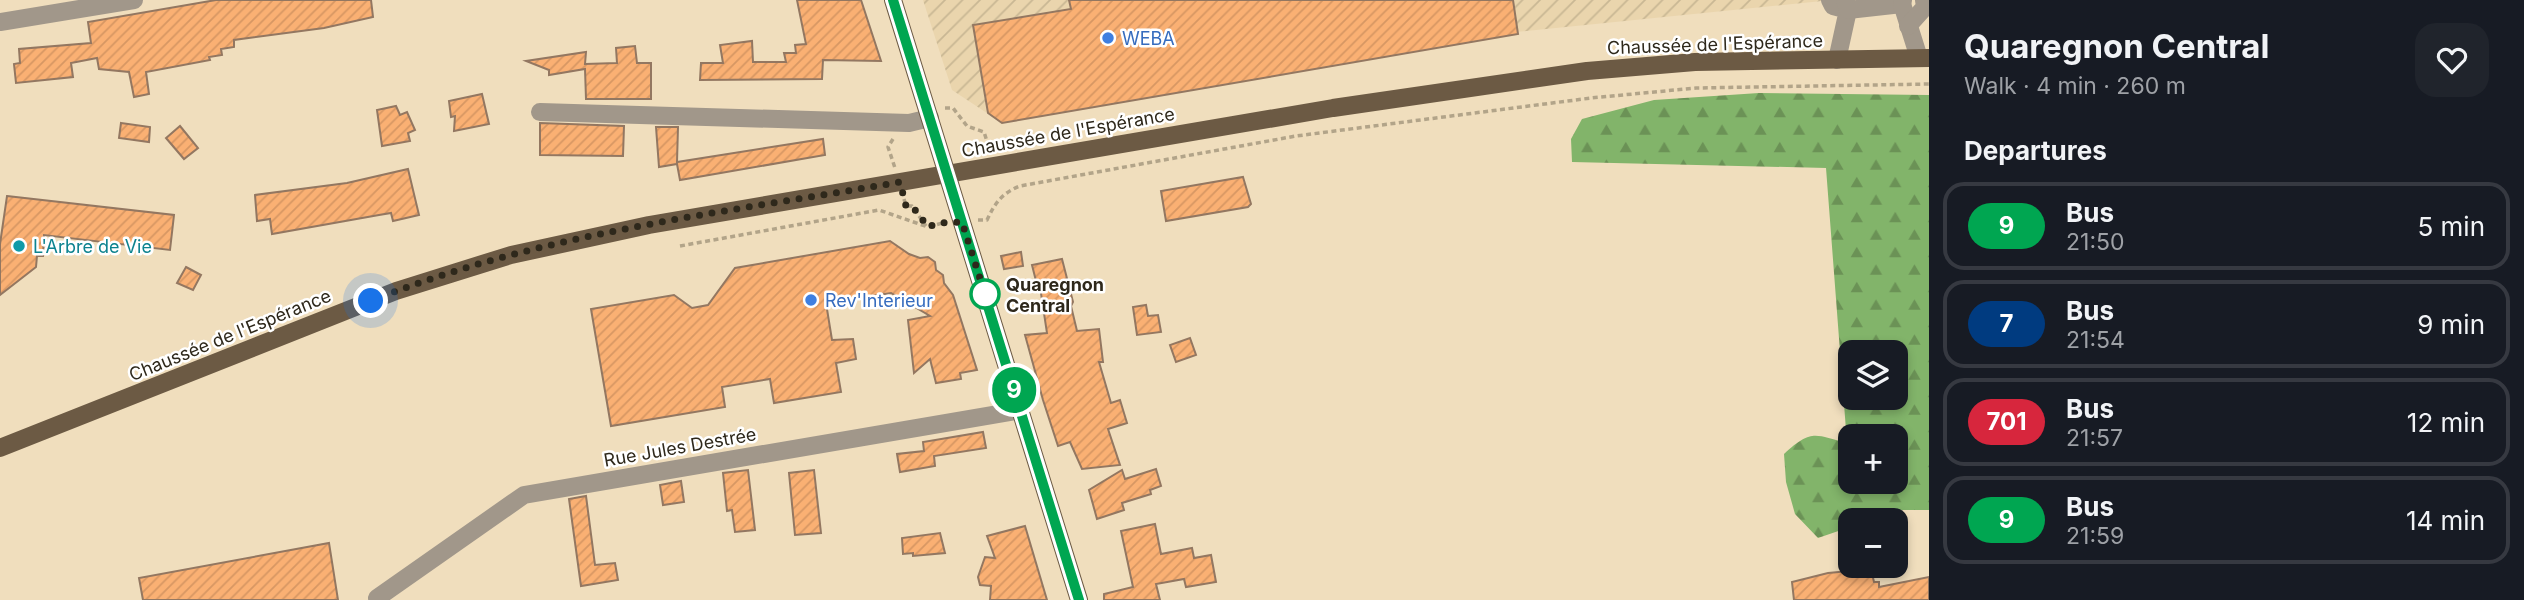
<!DOCTYPE html>
<html lang="en">
<head>
<meta charset="utf-8">
<style>
	:root { --surface:#171b24; --page:#20242c; --text:#f1f3f6; --muted:#9ea1a6; --line:#363941 }
	body { margin:0; font-family:Inter,sans-serif; background:var(--page); color:var(--text); height:100vh; display:flex; flex-direction:column; font-size:26px; white-space:nowrap }
	* { box-sizing:border-box; margin:0 }
	p { font-size:23px; color:var(--muted) }
	.icon { flex:none; width:38px; height:38px; fill:none; stroke:currentColor; stroke-width:2; stroke-linecap:round; stroke-linejoin:round }
	.map { position:relative; flex:1; overflow:hidden }
	.sheet { display:flex; flex-direction:column; background:var(--surface); width:595px }
	.sheet>* { flex:none }
	.badge { padding:0 14px; border-radius:23px; font-size:24px; line-height:46px }
	.tools { position:absolute; left:1838px; top:340px; display:grid; gap:14px }
	.tools a { display:grid; place-items:center; width:70px; height:70px; border-radius:14px; background:var(--surface); box-shadow:0 4px 10px #0003; font-size:35px }
	.you { position:absolute; width:35px; height:35px; margin:-18px; border:5px solid #fff; border-radius:50%; background:#1a73e8; box-shadow:0 0 0 10px #1a73e833 }
	.map>.badge { position:absolute; translate:-50% -50%; box-shadow:0 0 0 4px #fff }
	h2 { padding:0 35px; font-size:26px; line-height:63px }
	.round { display:grid; place-items:center; flex:none; width:74px; height:74px; border-radius:21px; background:var(--page) }
	.summary { display:flex; align-items:center; justify-content:space-between; height:119px; padding:0 35px }
	h1 { font-size:33px; font-weight:700; line-height:52px }
	ul { padding:0; list-style:none }
	li { display:flex; align-items:center; gap:21px; height:88px; margin:0 14px 10px; padding:0 21px; border:4px solid var(--line); border-radius:21px }
	li div { flex:1 }
	li b { display:block; font-size:26px }
	li em { font-style:normal }
	li .badge { min-width:77px; font-weight:700; text-align:center }
	main { display:flex; flex:1; min-height:0 }
	.map>svg:first-child { display:block }
	.industrial { fill:url(#industrial-furrows) }
	.forest { fill:url(#forest-firs); fill-rule:evenodd }
	.building { fill:url(#building-hatch); stroke:#937761; stroke-width:2 }
	.lines { fill:none; stroke-linecap:round; stroke-linejoin:round }
	.path { stroke:#b2a489; stroke-width:3.5; stroke-dasharray:5 3.5; stroke-linecap:butt }
	.minor { stroke:#a1978a; stroke-width:18 }
	.major { stroke:#6c5a44; stroke-width:18 }
	.line-casing { stroke:#fff; stroke-width:16 }
	.line { stroke:#00a651; stroke-width:10 }
	.walk { stroke:#2e281b; stroke-width:7; stroke-dasharray:0 12.6 }
	.shop-dot { fill:#3f7fe0; stroke:#fff; stroke-width:2.5 }
	.culture-dot { fill:#0f9aa8; stroke:#fff; stroke-width:2.5 }
	.stop-dot { fill:#fff; stroke:#00a651; stroke-width:3.5 }
	.labels { text-anchor:middle; dominant-baseline:central; stroke-width:5; stroke-linejoin:round; paint-order:stroke }
	.shop-label { font-size:18px; fill:#366cbe; stroke:#fff; text-anchor:start }
	.street-label { font-size:18px; fill:#2e281b; stroke:#fff }
	.culture-label { font-size:18px; fill:#0d838f; stroke:#fff; text-anchor:start }
	.stop-label { font-size:18px; font-weight:bold; fill:#2e281b; stroke:#fff; text-anchor:start }
</style>
</head>
<body>
<main>
<div class="map">
<svg width="1929" height="600" viewBox="0 0 1929 600">
	<defs>
		<pattern id="industrial-furrows" width="10" height="10" patternUnits="userSpaceOnUse" patternTransform="scale(1.75)"><rect width="10" height="10" fill="#ead5ad"/><path d="M-1 1l2-2M0 10L10 0M9 11l2-2" fill="none" stroke="#c9b794"/></pattern>
		<pattern id="forest-firs" width="22" height="20" patternUnits="userSpaceOnUse" patternTransform="scale(1.75)"><rect width="22" height="20" fill="#82b46a"/><path d="M5 1l3.5 6h-7zM16 11l3.5 6h-7z" fill="#6b9256"/></pattern>
		<pattern id="building-hatch" width="6" height="6" patternUnits="userSpaceOnUse" patternTransform="scale(1.75)"><rect width="6" height="6" fill="#fab073"/><path d="M-1 1l2-2M0 6l6-6M5 7l2-2" fill="none" stroke="#d79763"/></pattern>
	</defs>
	<rect width="100%" height="100%" fill="#f0debd"/>
	<polygon class="industrial" points="923,0 1832,0 1516,32 1002,123 952,90"/>
	<path class="forest" d="M 1759,93 L 1929,95 L 1929,510 L 1898,510 L 1870,520 L 1850,520 L 1850,527 L 1818,538 L 1795,514 L 1786,482 L 1784,454 C 1812,428 1815,435 1847,443 L 1826,168 L 1572,162 L 1571,139 L 1582,119 L 1654,100 ZM 1850,352 L 1895,352 L 1895,397 L 1850,397 ZM 1850,436 L 1895,436 L 1895,481 L 1850,481 Z"/>
	<g class="building">
		<polygon points="216,0 371,0 373,17 324,28 234,40 234,47 221,49 222,55 209,57 210,60 146,72 149,94 134,97 129,72 99,69 97,58 71,63 73,77 16,83 14,64 20,63 19,49 91,43 88,22"/>
		<polygon points="797,0 861,0 881,61 823,60 822,79 700,80 701,63 723,63 720,45 752,41 753,62 786,62 784,53 796,53 795,45 806,44"/>
		<polygon points="1069,0 1513,0 1518,34 1002,123 988,113 973,25 1071,9"/>
		<polygon points="635,46 637,63 651,63 651,99 586,99 585,69 549,75 549,70 526,61 586,52 585,64 617,63 616,48"/>
		<polygon points="482,94 489,124 454,131 455,116 451,117 449,101"/>
		<polygon points="396,106 400,115 407,112 415,130 408,133 410,141 382,146 377,110"/>
		<polygon points="121,123 150,127 149,142 119,138"/>
		<polygon points="540,123 624,126 623,156 540,155"/>
		<polygon points="180,126 198,148 184,159 166,138"/>
		<polygon points="656,127 678,127 677,162 823,139 825,155 680,180 677,164 659,167"/>
		<polygon points="408,169 419,215 393,221 391,213 379,215 272,234 270,219 257,221 255,195 347,183"/>
		<polygon points="1243,177 1251,204 1248,207 1166,221 1161,191"/>
		<polygon points="7,196 174,215 170,250 44,235 43,256 37,256 36,267 0,295 0,244"/>
		<polygon points="890,241 909,254 920,258 928,257 935,262 936,270 943,275 944,283 953,295 977,370 960,373 961,379 936,383 930,359 914,373 908,320 930,316 891,293 826,303 832,340 853,339 856,359 836,363 841,392 774,403 770,379 722,387 725,407 611,426 591,309 674,295 692,308 708,305 735,268"/>
		<polygon points="1021,252 1023,266 1004,269 1001,256"/>
		<polygon points="1062,259 1073,302 1071,306 1077,331 1099,329 1103,362 1099,362 1111,403 1120,400 1127,423 1108,429 1120,465 1082,469 1070,442 1058,446 1043,400 1025,335 1047,333 1039,280 1036,281 1032,265"/>
		<polygon points="186,267 201,275 193,290 177,283"/>
		<polygon points="1146,305 1148,316 1158,315 1161,332 1137,335 1133,307"/>
		<polygon points="1190,338 1196,355 1176,362 1170,345"/>
		<polygon points="983,432 986,448 934,456 935,466 900,472 897,454 924,451 923,442"/>
		<polygon points="1156,469 1161,486 1150,490 1151,494 1122,503 1124,510 1097,519 1089,490 1122,470 1125,479"/>
		<polygon points="748,470 755,530 735,532 732,510 727,511 723,473"/>
		<polygon points="814,470 821,533 795,535 789,473"/>
		<polygon points="681,481 684,502 663,505 660,485"/>
		<polygon points="586,496 595,565 615,563 618,580 581,586 569,499"/>
		<polygon points="1155,524 1161,554 1192,548 1194,558 1211,555 1216,582 1186,587 1184,579 1156,584 1160,600 1104,600 1104,594 1133,587 1121,531"/>
		<polygon points="1025,526 1047,600 990,600 991,586 980,585 978,577 985,557 995,558 987,536"/>
		<polygon points="940,533 945,553 913,556 913,553 903,554 902,538"/>
		<polygon points="329,543 338,600 143,600 139,578"/>
		<polygon points="1871,569 1874,582 1879,582 1879,587 1929,577 1929,600 1794,600 1792,582 1828,573"/>
	</g>
	<g class="lines">
		<g class="path">
			<polyline points="945,108 953,108 967,126 984,132 990,151"/>
			<polyline points="893,139 888,147 895,168"/>
			<polyline points="904,199 906,206 912,206 926,226"/>
			<path d="M 978,220 L 987,220 C 995,203 1002,193 1020,186 L 1296,136 L 1591,98 L 1696,88 L 1929,84"/>
			<polyline points="680,246 879,210 928,227 946,222"/>
		</g>
		<g class="minor">
			<polyline points="1830,0 1833,6 1848,10 1837,60"/>
			<polyline points="1845,0 1848,10 1902,4 1903,0"/>
			<polyline points="1902,4 1919,58"/>
			<polyline points="0,22 134,0"/>
			<polyline points="1908,26 1925,7 1924,0"/>
			<polyline points="540,112 909,123 930,118"/>
			<polyline points="377,598 524,495 1021,410"/>
		</g>
		<g class="major">
			<polyline points="893,0 1079,600"/>
			<polyline points="0,448 396,291 511,255 649,225 1333,108 1587,71 1695,62 1929,58"/>
		</g>
	</g>
	<g class="lines">
		<defs>
			<polyline id="line" points="893,0 1079,600"/>
		</defs>
		<use href="#line" class="line-casing"/>
		<use href="#line" class="line"/>
		<path class="walk" d="M 371,301 C 539,233 722,213 900,182 L 906,206 L 912,206 L 928,227 L 938,223 L 962,222 L 985,294"/>
	</g>
	<g class="shop-dot">
		<circle cx="1108" cy="38" r="7"/>
		<circle cx="811" cy="300" r="7"/>
	</g>
	<circle class="culture-dot" cx="19" cy="246" r="7"/>
	<circle class="stop-dot" cx="985" cy="294" r="14"/>
	<g class="labels">
		<g class="shop-label">
			<text x="1122" y="38">WEBA</text>
			<text x="825" y="300">Rev'Interieur</text>
		</g>
		<g class="street-label">
			<text transform="translate(1715 44) rotate(-2)">Chaussée de l'Espérance</text>
			<text transform="translate(1068 132) rotate(-10)">Chaussée de l'Espérance</text>
			<text transform="translate(230 335) rotate(-22)">Chaussée de l'Espérance</text>
			<text transform="translate(680 447) rotate(-10)">Rue Jules Destrée</text>
		</g>
		<g class="culture-label">
			<text x="33" y="246">L'Arbre de Vie</text>
		</g>
		<g class="stop-label">
			<text x="1006" y="284">Quaregnon<tspan x="1006" dy="21">Central</tspan></text>
		</g>
	</g>
</svg>
<div class="tools">
<a><svg class="icon" aria-label="layers" viewBox="0 0 24 24"><path d="M12 4l9 5-9 5-9-5zM3 14l9 5 9-5"/></svg></a>
<a>+</a>
<a>−</a>
</div>
<div class="you" style="left:371px;top:301px"></div>
<b class="badge" style="left:1014px;top:390px;background:#00a651;color:#fff">9</b>
</div>
<section class="sheet">
<div class="summary"><div><h1>Quaregnon Central</h1><p>Walk · 4 min · 260 m</p></div><a class="round"><svg class="icon" aria-label="heart" viewBox="0 0 24 24"><path d="M12 20l-8-8c-3-5 5-10 8-4 3-6 11-1 8 4z"/></svg></a></div>
<h2>Departures</h2>
<ul>
<li><span class="badge" style="background:#00a651;color:#fff">9</span><div><b>Bus</b><p>21:50</p></div><em>5 min</em></li>
<li><span class="badge" style="background:#003b80;color:#fff">7</span><div><b>Bus</b><p>21:54</p></div><em>9 min</em></li>
<li><span class="badge" style="background:#d7263d;color:#fff">701</span><div><b>Bus</b><p>21:57</p></div><em>12 min</em></li>
<li><span class="badge" style="background:#00a651;color:#fff">9</span><div><b>Bus</b><p>21:59</p></div><em>14 min</em></li>
</ul>
</section>
</main>
</body>
</html>
